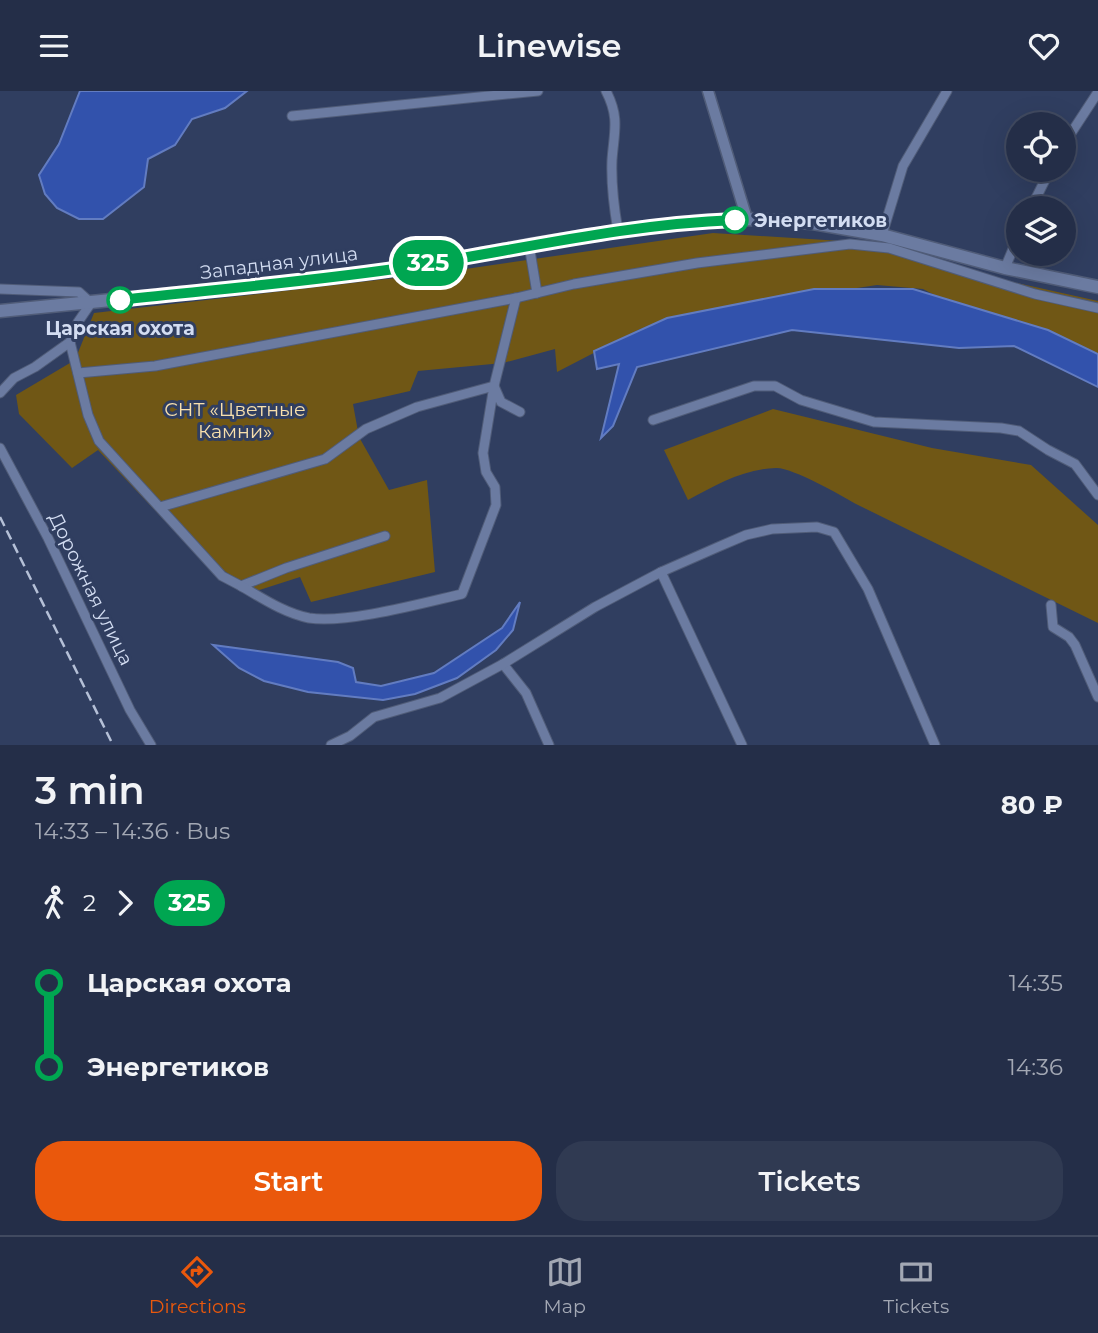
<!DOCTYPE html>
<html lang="en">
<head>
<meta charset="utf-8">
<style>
	:root { --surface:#242e48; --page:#303a52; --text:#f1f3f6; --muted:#a3a8b4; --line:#414a60; --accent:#ea580c }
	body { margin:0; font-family:Montserrat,sans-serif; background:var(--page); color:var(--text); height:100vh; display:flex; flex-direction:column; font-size:26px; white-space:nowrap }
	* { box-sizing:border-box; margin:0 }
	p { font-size:23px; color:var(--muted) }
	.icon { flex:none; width:38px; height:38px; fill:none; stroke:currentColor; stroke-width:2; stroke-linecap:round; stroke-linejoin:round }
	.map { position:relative; height:654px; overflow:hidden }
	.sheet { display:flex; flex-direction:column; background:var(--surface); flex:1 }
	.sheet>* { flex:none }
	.badge { padding:0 14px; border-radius:23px; font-size:24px; line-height:46px }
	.fabs { position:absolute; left:1006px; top:21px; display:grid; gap:14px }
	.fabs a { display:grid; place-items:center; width:70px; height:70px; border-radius:50%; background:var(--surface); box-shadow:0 7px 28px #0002,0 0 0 2px var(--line); font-size:35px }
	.map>.badge { position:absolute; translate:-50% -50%; box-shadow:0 0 0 4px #fff }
	.legs { display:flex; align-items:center; gap:10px; height:77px; padding:0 35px; font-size:23px }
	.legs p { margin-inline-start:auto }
	.summary { display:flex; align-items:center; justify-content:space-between; height:119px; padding:0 35px }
	h1 { font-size:38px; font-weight:600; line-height:52px }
	.action { display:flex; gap:14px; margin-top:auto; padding:14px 35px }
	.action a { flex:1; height:80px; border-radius:28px; background:var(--accent); color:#fff; font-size:28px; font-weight:600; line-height:80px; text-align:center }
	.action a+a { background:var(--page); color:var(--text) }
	ul { padding:0 35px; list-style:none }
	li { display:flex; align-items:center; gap:24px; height:84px; font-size:26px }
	li i { display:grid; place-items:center; width:10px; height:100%; margin:0 9px; background:currentColor }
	li i::after { content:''; width:18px; height:18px; margin:-9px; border:5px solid; border-radius:50%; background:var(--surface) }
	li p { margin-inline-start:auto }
	li:first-child i { background:linear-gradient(#0000 50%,currentColor 0) }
	li:last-child i { background:linear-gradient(currentColor 50%,#0000 0) }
	header { display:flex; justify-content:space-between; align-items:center; height:91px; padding:0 35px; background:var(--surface); font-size:32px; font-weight:600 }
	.tab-bar { display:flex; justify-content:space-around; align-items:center; height:98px; border-top:2px solid var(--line); background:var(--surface); font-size:19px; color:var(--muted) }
	.tab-bar a { display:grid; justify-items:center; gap:4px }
	.tab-bar .current { color:var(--accent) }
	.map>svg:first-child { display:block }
	.green { fill:#705715 }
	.water { fill:#3252ac; stroke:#627cc1; stroke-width:2 }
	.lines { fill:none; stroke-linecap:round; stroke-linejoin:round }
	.minor-casing { stroke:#505c78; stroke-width:11 }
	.tertiary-casing { stroke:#505c78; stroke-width:13 }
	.secondary-casing { stroke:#505c78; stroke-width:15 }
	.minor { stroke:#6b7ba1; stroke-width:9 }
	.tertiary { stroke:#6b7ba1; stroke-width:10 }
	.secondary { stroke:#6b7ba1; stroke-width:12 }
	.rail { stroke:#b5c0d7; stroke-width:2.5; stroke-dasharray:10 5; stroke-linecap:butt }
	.line-1-casing { stroke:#fff; stroke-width:16 }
	.line-1 { stroke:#00a651; stroke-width:10 }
	.stop-1-dot { fill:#fff; stroke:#00a651; stroke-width:3.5 }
	.labels { text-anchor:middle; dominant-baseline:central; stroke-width:6; stroke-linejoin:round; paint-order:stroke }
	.stop-label { font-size:19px; font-weight:bold; fill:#d3ddf2; stroke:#303e60; text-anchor:start }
	.street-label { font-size:19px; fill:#d3ddf2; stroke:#303e60 }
	.park-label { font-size:19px; fill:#f8e0ac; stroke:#303e60 }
</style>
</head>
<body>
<header><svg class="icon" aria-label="menu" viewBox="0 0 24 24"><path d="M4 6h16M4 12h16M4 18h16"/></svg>Linewise<svg class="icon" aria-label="heart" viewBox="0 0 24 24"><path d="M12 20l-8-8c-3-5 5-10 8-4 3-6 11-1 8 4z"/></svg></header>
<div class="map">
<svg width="1098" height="654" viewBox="0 0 1098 654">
	<rect width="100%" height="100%" fill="#303e60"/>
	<g class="green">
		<polygon points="713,142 873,152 985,185 1098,210 1098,274 946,210 923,198 877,194 751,213 640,238 557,281 555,258 503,272 418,280 410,300 353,313 359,346 389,399 427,389 435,481 311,511 300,486 253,501 184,450 98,359 72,377 19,323 16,304 75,269 94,222 438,182"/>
		<path d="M 773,318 L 932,357 L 1031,374 L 1098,434 L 1098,532 L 856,413 C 841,404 791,376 776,377 C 743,378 716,394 688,409 L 664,359 Z"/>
	</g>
	<g class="water">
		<polygon points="80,0 247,0 225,17 192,28 175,54 148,68 144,96 103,128 79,128 57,117 45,103 39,84 59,53"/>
		<polygon points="814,198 913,198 1048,239 1098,263 1098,296 1014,255 959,257 792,239 637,276 613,335 601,347 619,273 597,278 594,260 667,227"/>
		<polygon points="520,511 513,539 496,559 457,587 415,603 383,609 308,601 264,590 239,577 213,554 338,571 353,577 356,591 381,595 434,582 502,537"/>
	</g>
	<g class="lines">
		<defs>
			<g id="minor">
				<path d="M 606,0 C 620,27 614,41 612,69 C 611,93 614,117 618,140"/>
				<polyline points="292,25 538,0"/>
				<polyline points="1064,53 1098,1"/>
				<polyline points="1031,117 1050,79"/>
				<polyline points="882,144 903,75 947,0"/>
				<polyline points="529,154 537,202"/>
				<polyline points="1005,177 1018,146"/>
				<polyline points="0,198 79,201 91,212 78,231 70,251 35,276 14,287 0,302"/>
				<polyline points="70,251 88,324 99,350 222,485 241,495 286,477 385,445"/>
				<polyline points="78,282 155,275 516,207 574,193 697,172 850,153 889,157 1035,203 1098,217"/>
				<polyline points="653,329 754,295 775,295 801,309 874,331 1001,337 1019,340 1048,359 1075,373 1098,404"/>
				<polyline points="0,357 48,447 130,619 151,654"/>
				<polyline points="160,416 325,368 366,338 417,316 494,295 516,207"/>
				<polyline points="661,481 742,654"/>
				<path d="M 241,495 C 262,507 284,522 309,527 C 346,533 423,512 462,503 L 496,414 L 495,396 L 486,381 L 483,362 L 494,295 L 501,311 L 520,321"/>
				<polyline points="1051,514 1053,536 1069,546 1075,554 1098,606"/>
				<polyline points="503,573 526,602 549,654"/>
				<polyline points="331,654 350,645 374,626 440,607 503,573 595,516 661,481 718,456 746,444 772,438 817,436 834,441 868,498 935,654"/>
			</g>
			<polyline id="tertiary" points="708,0 747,128"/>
			<polyline id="secondary" points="0,220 303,190 417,175 529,154 618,140 701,130 747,128 813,132 882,144 1005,177 1098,196"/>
		</defs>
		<use href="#minor" class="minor-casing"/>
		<use href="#tertiary" class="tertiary-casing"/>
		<use href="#secondary" class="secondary-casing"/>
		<use href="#minor" class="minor"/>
		<use href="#tertiary" class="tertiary"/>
		<use href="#secondary" class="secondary"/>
		<polyline class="rail" points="0,426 113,654"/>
	</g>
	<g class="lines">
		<defs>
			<path id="line-1" d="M 120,209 C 219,198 317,190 415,175 C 522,158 627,133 735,129"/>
		</defs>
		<use href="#line-1" class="line-1-casing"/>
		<use href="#line-1" class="line-1"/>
	</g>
	<g class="stop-1-dot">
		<circle cx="735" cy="129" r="12"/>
		<circle cx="120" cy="209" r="12"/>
	</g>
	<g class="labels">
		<g class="stop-label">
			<text x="754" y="129">Энергетиков</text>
			<text x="120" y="237" text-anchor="middle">Царская охота</text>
		</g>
		<g class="street-label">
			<text transform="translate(279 172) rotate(-7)">Западная улица</text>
			<text transform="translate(91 498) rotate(64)">Дорожная улица</text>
		</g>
		<g class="park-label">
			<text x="235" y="318">СНТ «Цветные<tspan x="235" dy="22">Камни»</tspan></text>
		</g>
	</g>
</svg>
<div class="fabs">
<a><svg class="icon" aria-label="locate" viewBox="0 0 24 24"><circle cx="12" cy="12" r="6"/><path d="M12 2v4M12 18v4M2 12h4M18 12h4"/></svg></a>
<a><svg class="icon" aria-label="layers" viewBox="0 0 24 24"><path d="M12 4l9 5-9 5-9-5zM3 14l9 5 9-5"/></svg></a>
</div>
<b class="badge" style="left:428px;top:172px;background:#00a651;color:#fff">325</b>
</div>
<section class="sheet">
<div class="summary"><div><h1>3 min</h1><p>14:33 – 14:36 · Bus</p></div><b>80 ₽</b></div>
<div class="legs"><svg class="icon" aria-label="walk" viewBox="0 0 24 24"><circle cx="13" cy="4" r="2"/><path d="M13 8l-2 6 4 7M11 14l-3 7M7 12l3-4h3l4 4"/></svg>2<svg class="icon" aria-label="forward" viewBox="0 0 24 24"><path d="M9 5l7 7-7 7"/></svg><b class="badge" style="background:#00a651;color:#fff">325</b></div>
<ul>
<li><i style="color:#00a651"></i><b>Царская охота</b><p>14:35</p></li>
<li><i style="color:#00a651"></i><b>Энергетиков</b><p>14:36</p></li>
</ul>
<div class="action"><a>Start</a><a>Tickets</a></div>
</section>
<nav class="tab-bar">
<a class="current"><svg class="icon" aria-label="directions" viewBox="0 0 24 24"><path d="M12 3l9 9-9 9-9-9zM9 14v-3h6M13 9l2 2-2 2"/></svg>Directions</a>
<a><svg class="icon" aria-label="map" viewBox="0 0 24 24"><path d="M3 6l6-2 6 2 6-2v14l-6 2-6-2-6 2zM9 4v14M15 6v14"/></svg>Map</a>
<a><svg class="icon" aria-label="tickets" viewBox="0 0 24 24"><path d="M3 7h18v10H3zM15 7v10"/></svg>Tickets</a>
</nav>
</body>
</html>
